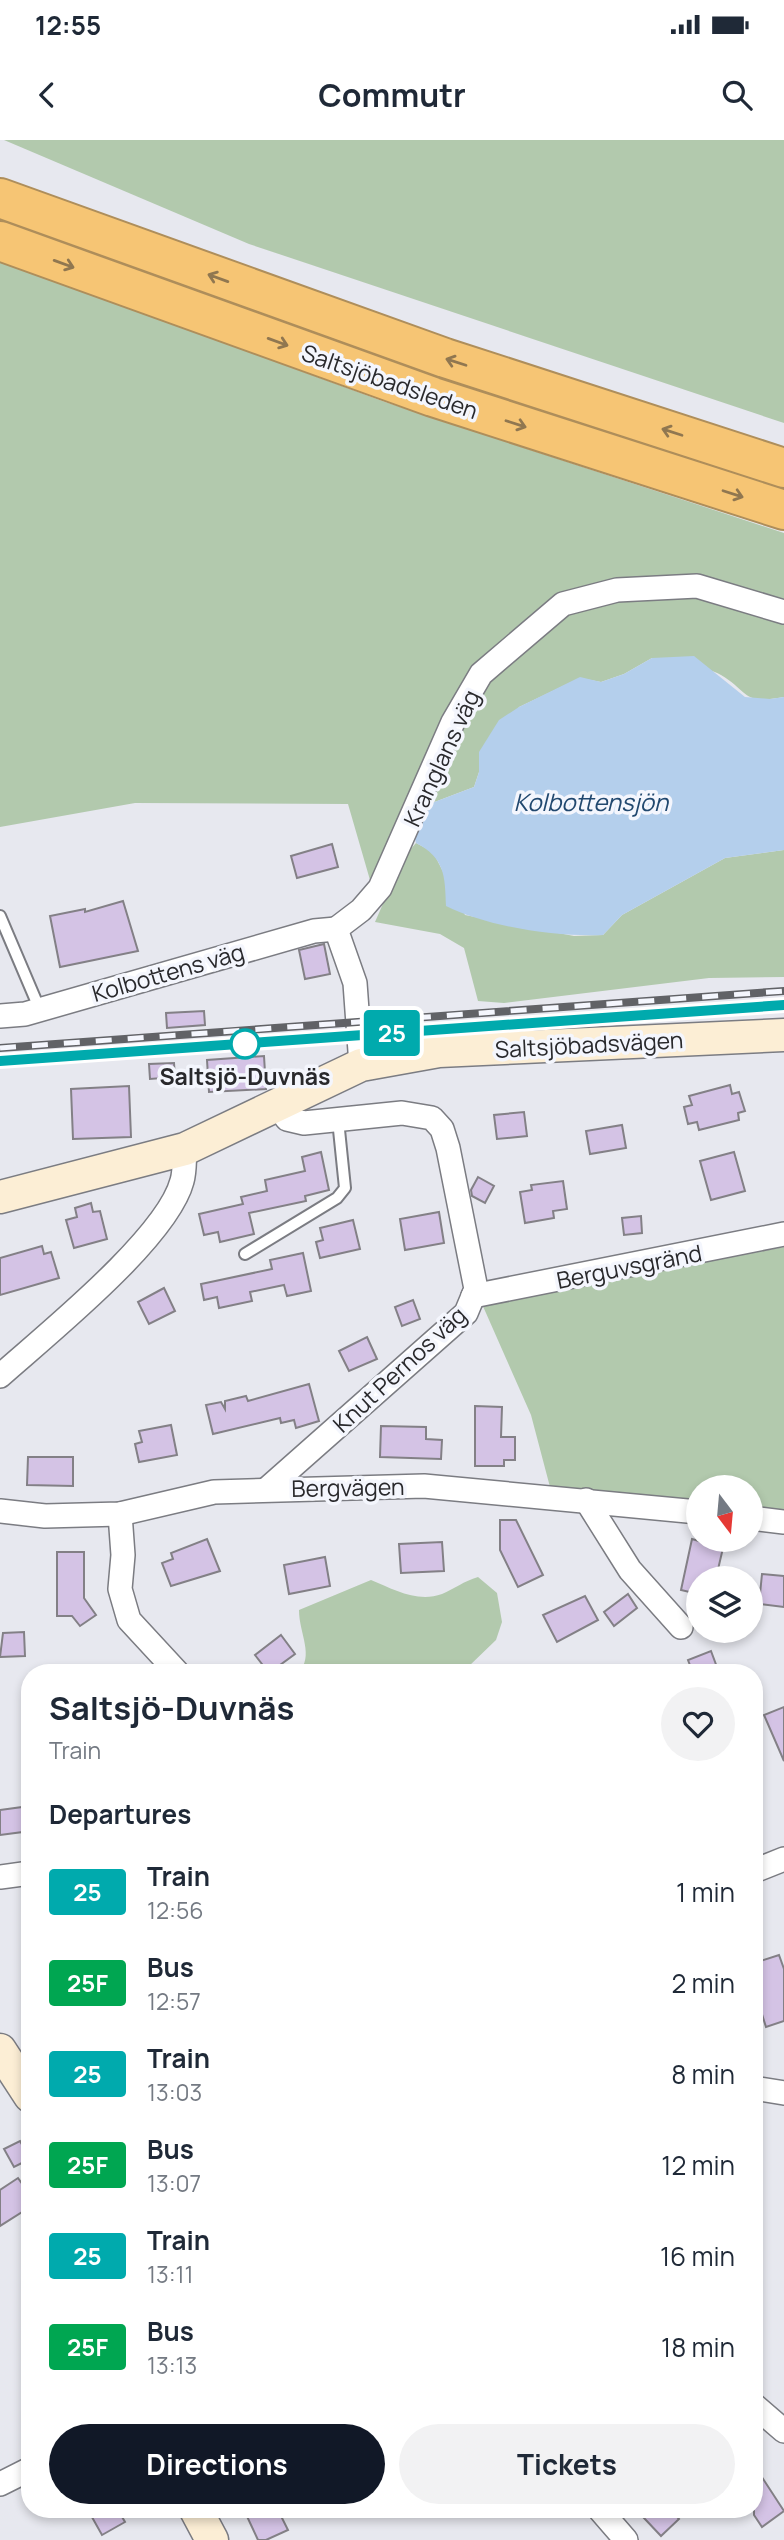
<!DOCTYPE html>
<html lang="en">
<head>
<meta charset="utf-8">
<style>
	:root { --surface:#fff; --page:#f2f2f3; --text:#1f2937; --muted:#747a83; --accent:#111827 }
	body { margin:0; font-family:Manrope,sans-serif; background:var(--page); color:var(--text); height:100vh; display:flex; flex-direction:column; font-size:26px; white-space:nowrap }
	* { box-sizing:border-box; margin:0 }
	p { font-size:23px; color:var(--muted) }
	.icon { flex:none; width:38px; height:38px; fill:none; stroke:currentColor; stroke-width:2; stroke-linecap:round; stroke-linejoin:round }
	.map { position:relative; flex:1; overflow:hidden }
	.sheet { position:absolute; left:21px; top:1524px; width:742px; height:854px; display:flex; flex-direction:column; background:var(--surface); border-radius:28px; box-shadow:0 4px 10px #0003 }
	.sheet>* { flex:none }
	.badge { padding:0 14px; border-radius:5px; font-size:24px; line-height:46px }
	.needle { width:46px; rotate:164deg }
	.buttons { position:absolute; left:686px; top:1335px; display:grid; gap:14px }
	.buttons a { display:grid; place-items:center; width:77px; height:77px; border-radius:50%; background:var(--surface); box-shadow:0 4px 10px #0003; font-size:35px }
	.map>.badge { position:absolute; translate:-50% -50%; box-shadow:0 0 0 4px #fff }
	h2 { padding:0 28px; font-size:26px; line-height:63px }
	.round { display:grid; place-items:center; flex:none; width:74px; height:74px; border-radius:37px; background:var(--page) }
	.headline { display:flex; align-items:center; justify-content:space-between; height:119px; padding:0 28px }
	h1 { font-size:33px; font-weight:700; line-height:52px }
	.primary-button { display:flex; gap:14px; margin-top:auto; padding:14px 28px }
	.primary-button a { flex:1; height:80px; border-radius:42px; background:var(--accent); color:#fff; font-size:28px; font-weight:700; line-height:80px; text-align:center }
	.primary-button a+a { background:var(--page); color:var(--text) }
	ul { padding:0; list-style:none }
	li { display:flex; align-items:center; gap:21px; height:91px; padding:0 28px }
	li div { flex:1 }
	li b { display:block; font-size:26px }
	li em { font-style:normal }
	li .badge { min-width:77px; font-weight:700; text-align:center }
	.status { display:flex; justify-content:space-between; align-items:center; height:49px; padding:0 35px; background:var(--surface); direction:ltr }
	.status svg { height:19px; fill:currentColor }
	header { display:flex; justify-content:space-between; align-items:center; height:91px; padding:0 28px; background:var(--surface); font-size:32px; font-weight:700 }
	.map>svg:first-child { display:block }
	.green { fill:#b2c9ad }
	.water { fill:#b4cfec }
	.building { fill:#d4c3e5; stroke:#838086; stroke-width:2 }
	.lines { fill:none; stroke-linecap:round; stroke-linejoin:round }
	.lane-casing { stroke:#7b7c82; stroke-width:14 }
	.street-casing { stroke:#7b7c82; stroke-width:26 }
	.secondary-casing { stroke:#7b7c82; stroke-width:35 }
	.highway-casing { stroke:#ae8e5b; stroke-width:42 }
	.lane { stroke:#fff; stroke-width:10 }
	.street { stroke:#fff; stroke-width:23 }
	.secondary { stroke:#fceed5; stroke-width:32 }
	.highway { stroke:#f6c574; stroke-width:38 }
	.rail-casing { stroke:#616266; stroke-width:8 }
	.rail { stroke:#f4f6fd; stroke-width:5; stroke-dasharray:16; stroke-linecap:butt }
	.oneway { stroke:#907750 }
	.line-casing { stroke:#fff; stroke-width:16 }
	.line { stroke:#00aaad; stroke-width:10 }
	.stop-dot { fill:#fff; stroke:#00aaad; stroke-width:3.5 }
	.labels { text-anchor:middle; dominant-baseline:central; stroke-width:7; stroke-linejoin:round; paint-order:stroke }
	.street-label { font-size:23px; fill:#29292c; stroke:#f4f6fd }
	.stop-label { font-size:23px; font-weight:bold; fill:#29292c; stroke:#f4f6fd }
	.water-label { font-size:24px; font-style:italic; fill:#21486f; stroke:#f4f6fd }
</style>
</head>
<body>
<div class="status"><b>12:55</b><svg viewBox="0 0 49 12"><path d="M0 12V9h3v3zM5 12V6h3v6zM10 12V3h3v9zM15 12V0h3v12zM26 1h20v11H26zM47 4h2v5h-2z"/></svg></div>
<header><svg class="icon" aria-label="back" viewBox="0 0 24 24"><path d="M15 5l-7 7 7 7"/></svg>Commutr<svg class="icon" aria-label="search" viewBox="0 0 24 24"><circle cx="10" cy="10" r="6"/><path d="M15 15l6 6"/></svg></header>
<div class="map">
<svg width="784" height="2400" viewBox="0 0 784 2400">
	<rect width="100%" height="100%" fill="#e7e8ef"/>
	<g class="green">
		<polygon points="4,0 784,0 784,283 249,104"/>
		<polygon points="0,120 385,262 784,393 784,464 696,438 566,455 445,578 370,740 348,664 135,663 0,687"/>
		<path d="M 696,455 L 784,483 L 784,557 C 741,565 750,552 721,535 C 705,526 670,522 652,518 L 624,534 L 601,542 L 580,538 L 519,567 L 479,632 L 474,647 L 424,666 L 485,543 L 568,470 L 618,457 Z"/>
		<polygon points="416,703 433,712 465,775 574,796 603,795 622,775 725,718 784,710 784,837 709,838 504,863 478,861 464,808 440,794 375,782 403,718"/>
		<polygon points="784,1107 784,1371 751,1369 751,1348 698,1348 698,1363 550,1347 531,1275 482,1164"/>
		<path d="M 478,1437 L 497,1453 L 502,1482 L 496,1500 L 468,1527 L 456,1533 L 298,1533 C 315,1516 299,1494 299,1470 L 371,1440 C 393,1449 417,1463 442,1454 C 454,1449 464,1441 478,1437 Z"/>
	</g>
	<path class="water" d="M 694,516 L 745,557 L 770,559 L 784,557 L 784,710 L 725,718 L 622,775 L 603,795 C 557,797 488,787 446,766 C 445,736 445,718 416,703 L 413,690 L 424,666 L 474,647 L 479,632 L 479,612 L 499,580 L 519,567 L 580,537 L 601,542 L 624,534 L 652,518 Z"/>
	<g class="building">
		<polygon points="332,704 338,727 297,738 291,716"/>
		<polygon points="123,761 138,811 60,827 50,776 85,769 85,772"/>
		<polygon points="324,804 330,834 305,839 299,810"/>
		<polygon points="204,871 205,885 167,888 166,873"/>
		<polygon points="264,916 266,949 209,952 207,920"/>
		<polygon points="174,923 175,937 150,939 149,924"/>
		<polygon points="730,945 732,954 739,952 745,971 738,973 739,980 699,990 697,982 688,984 684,967 692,965 689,956"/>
		<polygon points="129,946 131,997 73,999 71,949"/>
		<polygon points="524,972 527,996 497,999 494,975"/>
		<polygon points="622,985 626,1008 590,1014 586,991"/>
		<polygon points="321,1012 329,1050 305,1056 306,1061 249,1073 254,1094 220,1102 218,1092 204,1095 199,1074 243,1064 241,1057 267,1051 265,1040 305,1031 302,1017"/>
		<polygon points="734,1012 745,1051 711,1060 700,1021"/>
		<polygon points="478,1037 494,1046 485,1063 472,1056 471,1050"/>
		<polygon points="563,1041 567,1069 553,1071 554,1078 525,1083 520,1052 532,1050 531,1045"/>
		<polygon points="91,1063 93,1072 100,1071 107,1099 74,1108 66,1080 77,1077 75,1068"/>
		<polygon points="439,1072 444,1103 405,1110 400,1079"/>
		<polygon points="641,1076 642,1093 624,1095 622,1078"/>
		<polygon points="353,1080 360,1109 320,1118 316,1102 323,1100 320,1088"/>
		<polygon points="42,1106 44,1114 51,1112 59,1138 0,1155 0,1118"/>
		<polygon points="303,1113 311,1151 287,1156 284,1145 250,1152 252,1161 219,1168 217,1157 204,1160 201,1144 272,1129 270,1120"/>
		<polygon points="164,1148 175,1171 149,1184 138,1162"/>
		<polygon points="413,1160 420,1179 402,1186 395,1167"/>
		<polygon points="367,1197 377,1219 349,1231 339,1211"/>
		<polygon points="309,1244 319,1281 296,1288 294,1280 281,1283 280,1278 213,1294 206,1265 221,1262 225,1269 225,1261 246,1256 248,1261"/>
		<polygon points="475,1266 502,1267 501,1297 515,1297 515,1320 504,1320 504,1326 475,1326"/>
		<polygon points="171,1285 177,1315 139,1322 135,1304 142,1302 139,1291"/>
		<polygon points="381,1286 426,1287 426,1299 442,1300 441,1319 380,1317"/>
		<polygon points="28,1317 73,1317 73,1346 27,1345"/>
		<polygon points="500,1380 516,1380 543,1435 518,1447 500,1410"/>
		<polygon points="207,1399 220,1431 171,1446 162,1423 173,1419 171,1413"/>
		<polygon points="692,1399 723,1408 716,1438 698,1438 698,1454 681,1450"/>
		<polygon points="442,1402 444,1431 401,1433 399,1404"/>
		<polygon points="57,1412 84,1412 84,1458 96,1475 80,1486 72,1476 57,1476"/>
		<polygon points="325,1417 330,1446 289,1454 284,1425"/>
		<polygon points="762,1434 784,1436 784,1467 759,1464"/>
		<polygon points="628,1454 637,1468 614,1486 604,1472"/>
		<polygon points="585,1456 598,1480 557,1502 543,1475"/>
		<polygon points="24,1492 25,1516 0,1517 3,1493"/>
		<polygon points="281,1495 295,1514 269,1533 255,1515"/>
		<polygon points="711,1511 718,1530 693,1533 688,1520"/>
		<polygon points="784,1567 784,1621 764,1575"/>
		<polygon points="30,1666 30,1691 0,1695 0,1670"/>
		<polygon points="779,1815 784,1829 784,1881 766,1887 754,1849 754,1823"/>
		<polygon points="20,2001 30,2019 14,2027 4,2009"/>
		<polygon points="18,2038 30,2055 30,2067 0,2086 0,2050"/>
		<polygon points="754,2325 784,2371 762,2387 754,2375"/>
		<polygon points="88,2370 118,2370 125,2382 102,2395"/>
		<polygon points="244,2370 278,2370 288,2390 266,2400 258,2400"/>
		<polygon points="653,2370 671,2370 679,2379 661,2396 644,2378"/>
	</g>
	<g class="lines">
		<defs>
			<g id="lane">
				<polyline points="0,776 40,870"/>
				<polyline points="245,1114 337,1058 345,1048 338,980"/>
			</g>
			<g id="street">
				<polyline points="0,876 25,874 314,791 336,789"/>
				<polyline points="361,925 355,843 336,789 361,770 380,748 453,582 481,534 563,464 617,450 697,446 784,472"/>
				<polyline points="473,1156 784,1094"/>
				<path d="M 0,1236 C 46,1195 167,1098 182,1041 C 185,1031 184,1019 185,1009"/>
				<polyline points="268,1348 466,1173 476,1149 448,1008 442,989 432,978 402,973 304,983 287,979 277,965"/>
				<polyline points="586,1360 630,1430 681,1487"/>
				<polyline points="0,1371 45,1376 120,1374 214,1352 424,1346 698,1372"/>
				<polyline points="120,1374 123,1415 120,1449 129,1480 178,1533"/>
				<polyline points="751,1378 784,1382"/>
				<polyline points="754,1731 784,1719"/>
				<polyline points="0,1737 30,1733"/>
				<polyline points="754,1948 784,1953"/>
				<polyline points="754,2265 784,2291"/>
				<polyline points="0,2344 30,2329"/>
				<polyline points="600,2370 626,2400"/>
			</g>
			<g id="secondary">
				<polyline points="0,1057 185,1009 361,925 439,911 784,895"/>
				<polyline points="0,1910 30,1956"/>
				<polyline points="196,2370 212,2400"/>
			</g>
			<g id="highway">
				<polyline points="0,58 445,218 784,328"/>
				<polyline points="0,101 433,257 784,370"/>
			</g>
		</defs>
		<use href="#lane" class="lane-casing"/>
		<use href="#street" class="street-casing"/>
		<use href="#secondary" class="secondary-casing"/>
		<use href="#highway" class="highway-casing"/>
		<use href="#lane" class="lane"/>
		<use href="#street" class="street"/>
		<use href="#secondary" class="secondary"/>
		<use href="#highway" class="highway"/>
		<defs>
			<g id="rail">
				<polyline points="0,908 784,851"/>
				<polyline points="0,921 784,865"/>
			</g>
		</defs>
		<use href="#rail" class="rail-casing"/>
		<use href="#rail" class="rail"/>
	</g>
	<defs><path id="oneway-shaft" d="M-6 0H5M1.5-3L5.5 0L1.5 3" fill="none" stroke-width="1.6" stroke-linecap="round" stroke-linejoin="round" transform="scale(1.75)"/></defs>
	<g class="oneway">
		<use href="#oneway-shaft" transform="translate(64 124) rotate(20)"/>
		<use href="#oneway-shaft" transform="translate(218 138) rotate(-160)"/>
		<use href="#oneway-shaft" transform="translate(278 202) rotate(20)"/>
		<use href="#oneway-shaft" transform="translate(456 222) rotate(-162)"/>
		<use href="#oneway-shaft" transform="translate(516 284) rotate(18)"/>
		<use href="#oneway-shaft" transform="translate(672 292) rotate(-162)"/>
		<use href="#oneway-shaft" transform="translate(733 354) rotate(18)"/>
	</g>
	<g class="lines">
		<defs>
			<polyline id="line" points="0,921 784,865"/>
		</defs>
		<use href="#line" class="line-casing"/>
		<use href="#line" class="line"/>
	</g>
	<circle class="stop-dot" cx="245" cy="904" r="14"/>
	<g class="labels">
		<g class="street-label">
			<text transform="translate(390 241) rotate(19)">Saltsjöbadsleden</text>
			<text transform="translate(441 618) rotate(-65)">Kranglans väg</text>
			<text transform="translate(168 832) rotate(-16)">Kolbottens väg</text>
			<text transform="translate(589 904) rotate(-3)">Saltsjöbadsvägen</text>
			<text transform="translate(629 1126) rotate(-11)">Berguvsgränd</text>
			<text transform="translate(399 1229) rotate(-43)">Knut Pernos väg</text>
			<text transform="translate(348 1347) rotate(-1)">Bergvägen</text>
		</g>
		<g class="stop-label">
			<text x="245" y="936">Saltsjö-Duvnäs</text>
		</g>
		<g class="water-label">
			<text x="591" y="661">Kolbottensjön</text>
		</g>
	</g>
</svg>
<div class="buttons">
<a><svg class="needle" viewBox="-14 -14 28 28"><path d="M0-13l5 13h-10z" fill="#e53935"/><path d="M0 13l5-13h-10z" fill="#747a83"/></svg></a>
<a><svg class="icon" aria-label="layers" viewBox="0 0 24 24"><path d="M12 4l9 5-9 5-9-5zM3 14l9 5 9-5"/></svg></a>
</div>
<b class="badge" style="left:392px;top:893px;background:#00aaad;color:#fff">25</b>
<section class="sheet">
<div class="headline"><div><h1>Saltsjö-Duvnäs</h1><p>Train</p></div><a class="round"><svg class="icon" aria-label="heart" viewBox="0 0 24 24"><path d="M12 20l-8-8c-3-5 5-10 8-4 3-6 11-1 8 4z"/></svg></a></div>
<h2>Departures</h2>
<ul>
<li><span class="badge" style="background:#00aaad;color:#fff">25</span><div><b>Train</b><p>12:56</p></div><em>1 min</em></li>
<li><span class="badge" style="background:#00a651;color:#fff">25F</span><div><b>Bus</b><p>12:57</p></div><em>2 min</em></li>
<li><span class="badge" style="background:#00aaad;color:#fff">25</span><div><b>Train</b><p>13:03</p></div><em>8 min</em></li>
<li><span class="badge" style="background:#00a651;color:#fff">25F</span><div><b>Bus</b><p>13:07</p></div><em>12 min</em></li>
<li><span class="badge" style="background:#00aaad;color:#fff">25</span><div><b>Train</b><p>13:11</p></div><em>16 min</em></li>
<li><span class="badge" style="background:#00a651;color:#fff">25F</span><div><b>Bus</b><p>13:13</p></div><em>18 min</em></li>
</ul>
<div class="primary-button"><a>Directions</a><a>Tickets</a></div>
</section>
</div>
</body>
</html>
